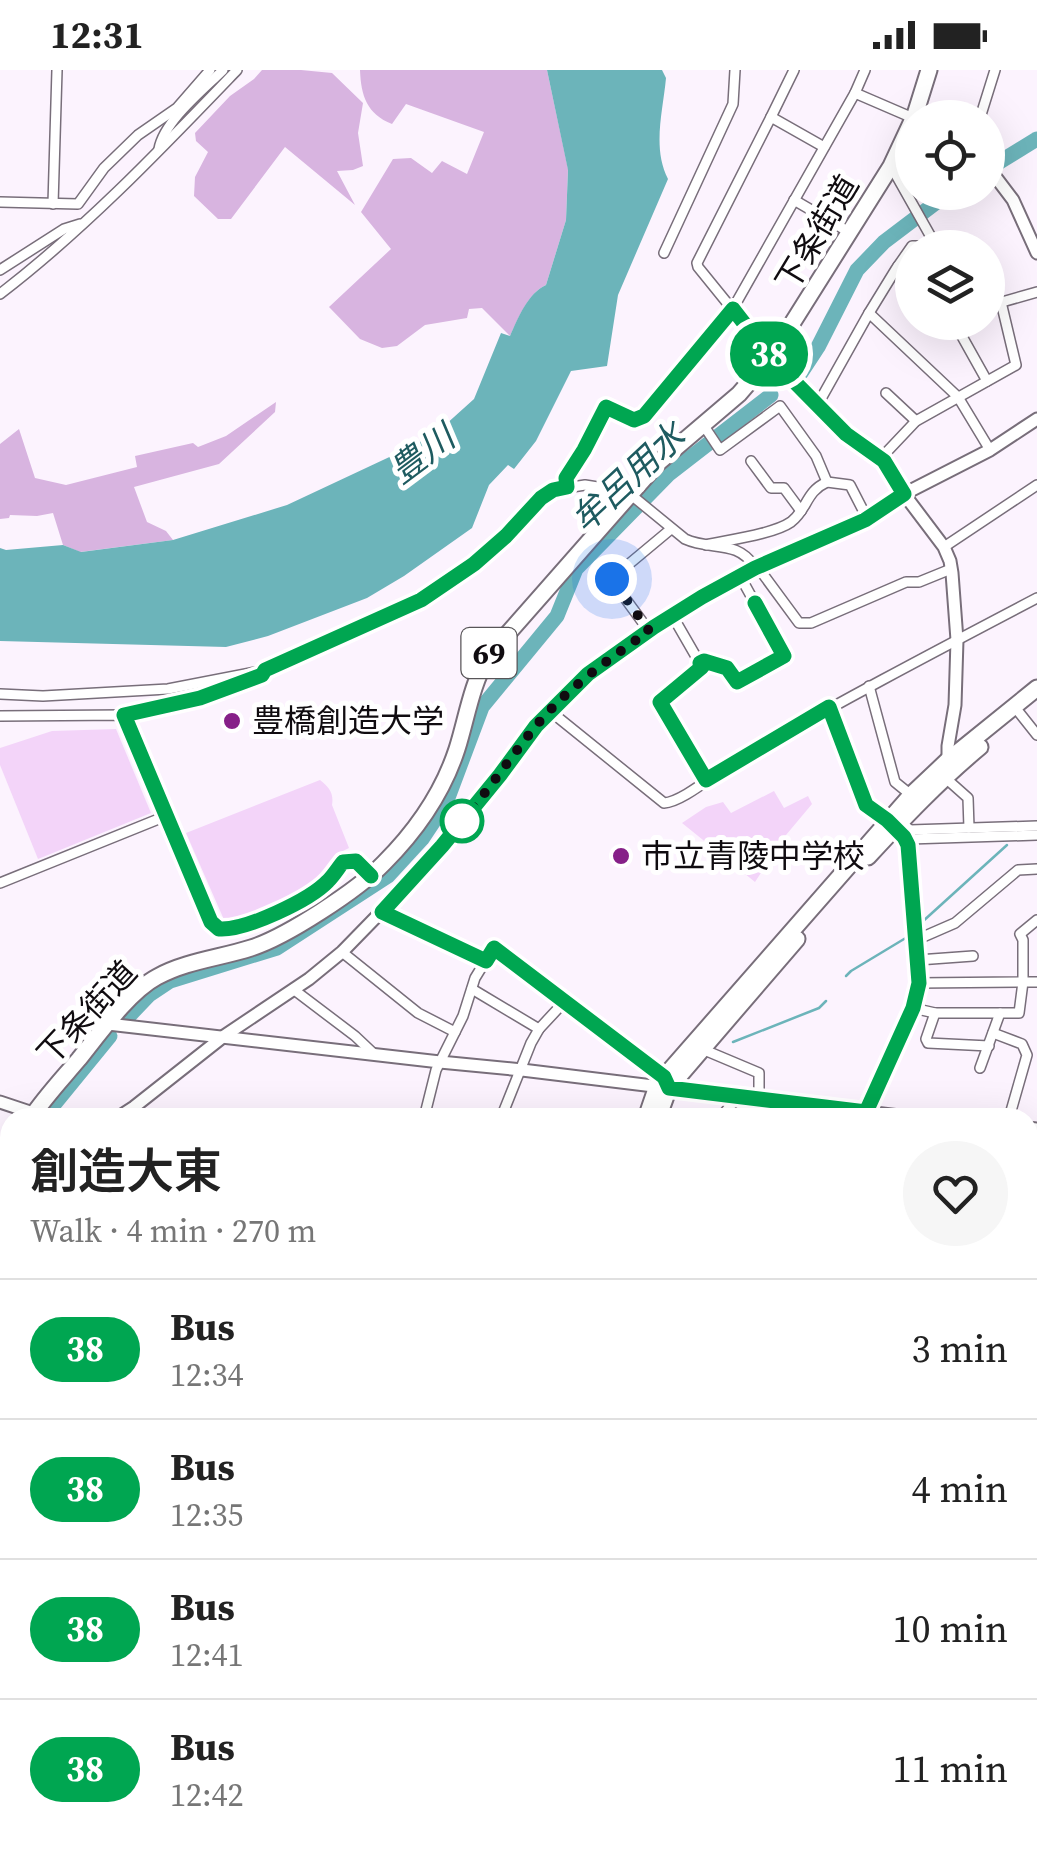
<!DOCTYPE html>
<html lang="en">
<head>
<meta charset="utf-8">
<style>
	:root { --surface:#fff; --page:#f6f6f6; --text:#222; --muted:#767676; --line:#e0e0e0 }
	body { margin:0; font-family:"Source Serif 4","Noto Sans JP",serif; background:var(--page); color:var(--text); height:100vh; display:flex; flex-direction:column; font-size:38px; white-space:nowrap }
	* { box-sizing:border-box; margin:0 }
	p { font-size:32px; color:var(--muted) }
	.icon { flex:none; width:55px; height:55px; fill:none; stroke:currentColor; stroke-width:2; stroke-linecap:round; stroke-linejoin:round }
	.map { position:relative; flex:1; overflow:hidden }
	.sheet { position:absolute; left:0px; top:1038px; width:1038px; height:752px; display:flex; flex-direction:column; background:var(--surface); border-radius:30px 30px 0 0; box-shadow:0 10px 40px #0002 }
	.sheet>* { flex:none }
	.badge { padding:0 20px; border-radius:32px; font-size:35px; line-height:65px }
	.fabs { position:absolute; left:895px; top:30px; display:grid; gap:20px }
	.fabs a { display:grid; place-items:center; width:110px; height:110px; border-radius:50%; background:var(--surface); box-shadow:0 10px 40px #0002; font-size:50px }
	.you { position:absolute; width:50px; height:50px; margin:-25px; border:8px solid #fff; border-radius:50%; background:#1a73e8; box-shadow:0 0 0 15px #1a73e833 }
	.map>.badge { position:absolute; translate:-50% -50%; box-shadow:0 0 0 5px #fff }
	.round { display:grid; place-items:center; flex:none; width:105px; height:105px; border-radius:52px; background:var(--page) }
	.summary { display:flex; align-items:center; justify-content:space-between; height:170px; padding:0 30px }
	h1 { font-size:48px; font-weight:600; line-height:75px }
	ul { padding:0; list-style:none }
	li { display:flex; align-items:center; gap:30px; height:140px; padding:0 30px; border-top:2px solid var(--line) }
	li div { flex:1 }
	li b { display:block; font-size:38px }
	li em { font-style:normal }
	li .badge { min-width:110px; font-weight:700; text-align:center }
	.status { display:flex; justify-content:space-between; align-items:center; height:70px; padding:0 50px; background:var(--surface); direction:ltr }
	.status svg { height:28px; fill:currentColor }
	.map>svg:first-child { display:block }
	.green { fill:#f3d4f9 }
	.forest { fill:#d8b4e0 }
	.water { fill:#6cb4ba }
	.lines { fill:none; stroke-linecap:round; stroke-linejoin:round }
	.stream { stroke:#6cb4ba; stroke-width:2.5 }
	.river { stroke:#6cb4ba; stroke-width:15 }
	.minor-casing { stroke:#786e7a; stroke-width:12 }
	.tertiary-casing { stroke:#786e7a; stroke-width:15 }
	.primary-casing { stroke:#786e7a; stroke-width:19 }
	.minor { stroke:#fff; stroke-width:9 }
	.tertiary { stroke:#fff; stroke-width:11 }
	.primary { stroke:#fff; stroke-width:15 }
	.line-casing { stroke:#fff; stroke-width:22 }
	.line { stroke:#00a651; stroke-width:15 }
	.walk { stroke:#100c10; stroke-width:10; stroke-dasharray:0 18 }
	.poi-dot { fill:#862088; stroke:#fff; stroke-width:4 }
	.stop-dot { fill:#fff; stroke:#00a651; stroke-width:5 }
	.labels { text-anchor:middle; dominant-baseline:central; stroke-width:10; stroke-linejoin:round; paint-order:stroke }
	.shield { fill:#fff; stroke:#585558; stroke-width:2.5 }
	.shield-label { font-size:30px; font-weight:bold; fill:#100c10 }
	.street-label { font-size:32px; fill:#100c10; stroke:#fff }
	.poi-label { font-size:32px; fill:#100c10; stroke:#fff; text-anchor:start }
	.water-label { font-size:35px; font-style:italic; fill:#1e5b60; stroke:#fff }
</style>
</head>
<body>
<div class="status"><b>12:31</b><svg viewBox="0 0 49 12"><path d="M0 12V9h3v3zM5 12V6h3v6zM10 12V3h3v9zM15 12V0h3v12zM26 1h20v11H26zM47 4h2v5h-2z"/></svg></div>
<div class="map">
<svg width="1037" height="1789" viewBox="0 0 1037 1789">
	<rect width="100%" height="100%" fill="#fcf3fe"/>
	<g class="green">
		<polygon points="116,659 151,743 38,789 0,695 0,678 52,661"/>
		<path d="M 320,710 C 329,717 334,723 332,735 L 349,778 C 334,784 331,794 321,806 C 297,831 259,846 225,852 L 186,763 Z"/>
		<polygon points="774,721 784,738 808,726 812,734 786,765 755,812 682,753 706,737 723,732 731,743"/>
	</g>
	<g class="forest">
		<polygon points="262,0 301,0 332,3 363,33 358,63 363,96 353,100 337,101 355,135 285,77 231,149 218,149 194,126 195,107 208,82 196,71 195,63 230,26 254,9"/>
		<path d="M 360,0 L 547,0 L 568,99 L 566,150 L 546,215 C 528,223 518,249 510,266 L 482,238 L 469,239 L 467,248 L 425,255 L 397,276 L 382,278 L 360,269 L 329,237 L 391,179 L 361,142 L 393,89 L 411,88 L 432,103 L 442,91 L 467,104 L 484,62 L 406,34 L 392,54 C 367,44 361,26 360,0 Z"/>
		<polygon points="276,332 275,342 219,394 134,417 147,452 166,461 173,470 80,482 63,475 53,443 37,446 10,445 9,448 0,449 0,374 19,359 35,408 66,415 137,397 135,386 193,373 198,377 226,366"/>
	</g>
	<path class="water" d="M 547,0 L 662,0 L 666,8 C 663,41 652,78 668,109 L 618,225 L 607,296 L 571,301 L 536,371 L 514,399 L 508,395 L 489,415 L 472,458 L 404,506 L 367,528 L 268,566 L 226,577 L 0,571 L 0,478 L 6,480 L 63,475 L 81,482 L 173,470 L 287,435 L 415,375 L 444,356 L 474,329 L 501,263 L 510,266 C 518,248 528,223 546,215 L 566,150 L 568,100 Z"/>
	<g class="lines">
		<g class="stream">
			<polyline points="921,853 1007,775"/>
			<polyline points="846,906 851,901 909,866"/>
			<polyline points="733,972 819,938 826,931"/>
		</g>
		<g class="river">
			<polyline points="988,99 1037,69"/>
			<polyline points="801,303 818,277 857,200 884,172 950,122"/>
			<polyline points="130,945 149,925 170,911 277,878 388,806 422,769 446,733 482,637 557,546 576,499 669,404 771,325"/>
			<polyline points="43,1048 110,966"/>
			<polyline points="0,1099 10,1087"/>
			<polyline points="1028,1276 1037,1277"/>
			<polyline points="0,1481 10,1482"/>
		</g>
		<defs>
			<g id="minor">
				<polyline points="855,23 913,48"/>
				<polyline points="771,47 794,0"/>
				<polyline points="980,48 995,0"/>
				<path d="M 159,79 C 164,51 203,20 223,0"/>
				<polyline points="891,96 931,167 933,178"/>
				<polyline points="794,130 849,162"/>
				<polyline points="0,132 78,134 104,98 138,65 177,38 210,0"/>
				<polyline points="53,134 57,0"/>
				<polyline points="664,183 733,34 735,0"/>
				<polyline points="898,196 912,209"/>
				<polyline points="0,200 64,159 80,154"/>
				<path d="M 0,224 C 86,158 162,78 237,0"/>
				<polyline points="988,236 1037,222"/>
				<polyline points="869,243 896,199 912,176 933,176"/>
				<polyline points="954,252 987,311"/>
				<polyline points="886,323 916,351"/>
				<polyline points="818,334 771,287 698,197 697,193 771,47 824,77"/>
				<path d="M 702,353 L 720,380 L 780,336 L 816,386 L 827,412 C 805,422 808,439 791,452 C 774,464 728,470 706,475"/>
				<polyline points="881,388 916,351 1016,295 1001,232"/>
				<polyline points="751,391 771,418 784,418 801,441"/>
				<polyline points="827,412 850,415 867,448"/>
				<polyline points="567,417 566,408 584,380 606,337 634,349 644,346 731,242 855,23 865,0"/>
				<path d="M 630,424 L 685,469 C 711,481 737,469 755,497"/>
				<polyline points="904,424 884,391 846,364 818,334 869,243 958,327 990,380"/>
				<polyline points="944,477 1037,415"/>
				<polyline points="757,496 799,553 811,553 906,512 919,512 951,499"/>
				<polyline points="672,545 702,597 660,632 706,710"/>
				<polyline points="649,561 611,509 671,459"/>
				<polyline points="700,593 705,591 727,599 737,612 784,586 740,506"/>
				<polyline points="869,616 895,712 911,725"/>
				<polyline points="0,624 43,626 168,619 265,600 421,530 474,493 506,466 541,428 553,420 585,415 604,418 627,428"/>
				<polyline points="1014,636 1037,665"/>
				<polyline points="829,637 865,735 887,750 904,767 907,774"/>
				<path d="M 550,641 L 664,733 C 682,732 713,705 730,695 C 831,636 934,582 1037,528"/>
				<polyline points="124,645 201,629 256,607"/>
				<polyline points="0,646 124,645 166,746"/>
				<polyline points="947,704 950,712 968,728 969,758"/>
				<polyline points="910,760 1037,756"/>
				<polyline points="909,769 1037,765"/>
				<path d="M 0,813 L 166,746 L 211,852 L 219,859 C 246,861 310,831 328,811 C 334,805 338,798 343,792 L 355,791 L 371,806"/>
				<polyline points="382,842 486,891"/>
				<polyline points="916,870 955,853 1018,800 1037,799"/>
				<polyline points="342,882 418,943 455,962"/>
				<polyline points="918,890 973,886"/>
				<polyline points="919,913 1023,912 1023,870 1020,864 1037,850"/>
				<polyline points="293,919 355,966 373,983"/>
				<polyline points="472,919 539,959"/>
				<polyline points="913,938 935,943 1019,943 1023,912 1037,912"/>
				<polyline points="935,943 926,969 928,973 989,976"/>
				<polyline points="993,963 1022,974 1027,985 1009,1048"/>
				<polyline points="702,979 759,1003 759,1030"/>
				<polyline points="980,998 1000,943"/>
				<polyline points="424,1048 436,1000 463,946 475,908 494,877 664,1007 666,1011"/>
				<polyline points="501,1048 531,973 539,959 565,931"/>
				<polyline points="720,1048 738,1027"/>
				<polyline points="863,1048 913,938 919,913 908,775 910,760 900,751"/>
				<polyline points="1028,1096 1029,1097 1028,1110"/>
				<polyline points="0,1147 10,1152"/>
				<polyline points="1028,1170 1037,1172"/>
				<polyline points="1028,1240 1037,1241"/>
				<polyline points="1028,1247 1037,1248"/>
				<polyline points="0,1255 7,1240"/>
				<polyline points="0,1290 10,1294"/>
				<polyline points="1028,1295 1037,1296"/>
				<polyline points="0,1359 10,1364"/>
				<polyline points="0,1397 10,1392"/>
				<polyline points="0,1447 10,1448"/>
				<polyline points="0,1500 10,1502"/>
				<polyline points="0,1555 10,1556"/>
				<polyline points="1028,1564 1037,1368"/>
				<polyline points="1028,1585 1037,1587"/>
				<polyline points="0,1615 10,1617"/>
				<polyline points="1028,1652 1037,1654"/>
				<polyline points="0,1683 10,1641"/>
				<polyline points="0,1719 10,1720"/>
				<polyline points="1028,1732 1037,1732"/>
				<polyline points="269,1780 292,1789"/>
				<polyline points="580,1780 621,1789"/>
				<polyline points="988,1780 1019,1789"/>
				<polyline points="91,1789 91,1780"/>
				<polyline points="433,1789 435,1780"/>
				<polyline points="491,1789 492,1780"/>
				<polyline points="687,1789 688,1780"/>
				<polyline points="848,1789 851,1780"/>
			</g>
			<g id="tertiary">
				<polyline points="988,97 1013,130 1037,183"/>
				<polyline points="904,424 944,477 950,491 952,503 957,570 955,635 948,676 948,695"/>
				<polyline points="108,954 440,992 522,1000 916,1048"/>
				<polyline points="0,1032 48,1048"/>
				<polyline points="117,1048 134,1037 224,966 309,909 342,882 420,802 500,705 536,656 588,604 654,557 702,527 755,497 865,450 904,424 990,380 1037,349"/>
				<polyline points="1028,1058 1037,1059"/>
				<polyline points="0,1785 64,1785 77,1780"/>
				<polyline points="776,1789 778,1780"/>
			</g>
			<g id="primary">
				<polyline points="914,48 929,0"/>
				<path d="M 868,787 C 904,748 939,711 980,677"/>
				<path d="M 31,1048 C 45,1027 63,1008 79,989 C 99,964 129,922 157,907 C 186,891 220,888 251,878 C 286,867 358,820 384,793 C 416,761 443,722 457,679 C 467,647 471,616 488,586 L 658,393 L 739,324 L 771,287 L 891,96 L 912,51"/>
				<polyline points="646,1048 657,1016 664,1007 911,725 948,690 1037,618"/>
				<polyline points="658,1048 669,1018 797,869"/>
				<polyline points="0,1085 10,1073"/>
				<polyline points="359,1789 363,1780"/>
				<polyline points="371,1789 375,1780"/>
			</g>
		</defs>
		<use href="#minor" class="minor-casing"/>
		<use href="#tertiary" class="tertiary-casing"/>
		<use href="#primary" class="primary-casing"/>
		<use href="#minor" class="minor"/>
		<use href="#tertiary" class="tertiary"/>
		<use href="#primary" class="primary"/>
	</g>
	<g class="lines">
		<defs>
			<path id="line" d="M 371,806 L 356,791 L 343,792 C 338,798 334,805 328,811 C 310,830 245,861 219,859 L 211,852 L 124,645 L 200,628 L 262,605 L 265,600 L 421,530 L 474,494 L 506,466 L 541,428 L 553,420 L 567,417 L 566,408 L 584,380 L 606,337 L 634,350 L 644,346 L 733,239 L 771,288 L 846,364 L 884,391 L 904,424 L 865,450 L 755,498 L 702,527 L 654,557 L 588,604 L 536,656 L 500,705 L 442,776 L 382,842 L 486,891 L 494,878 L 664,1007 L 669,1018 L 866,1042 L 913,938 L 919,913 L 908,775 L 904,767 L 887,750 L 866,735 L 829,637 L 706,710 L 660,632 L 702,597 L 700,593 L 704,591 L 727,598 L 737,612 L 784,586 L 755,533"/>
		</defs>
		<use href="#line" class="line-casing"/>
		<use href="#line" class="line"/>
		<path class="walk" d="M 462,751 C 488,721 510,688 535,657 C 567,618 608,590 649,561 L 612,509"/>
	</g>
	<g class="poi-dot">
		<circle cx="232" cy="651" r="10"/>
		<circle cx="621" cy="786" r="10"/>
	</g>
	<circle class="stop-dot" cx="462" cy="751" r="20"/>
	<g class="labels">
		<rect class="shield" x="461.5" y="558" width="55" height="50" rx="8"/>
		<g class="shield-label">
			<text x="489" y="583">69</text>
		</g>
		<g class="street-label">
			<text transform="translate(817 163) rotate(-59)">下条街道</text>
			<text transform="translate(87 943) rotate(-47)">下条街道</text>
		</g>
		<g class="poi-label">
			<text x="252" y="651">豊橋創造大学</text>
			<text x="641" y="786">市立青陵中学校</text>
		</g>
		<g class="water-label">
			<text transform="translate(422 384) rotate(-37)">豊川</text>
			<text transform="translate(628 408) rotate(-43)">牟呂用水</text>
		</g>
	</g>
</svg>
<div class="fabs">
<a><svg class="icon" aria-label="locate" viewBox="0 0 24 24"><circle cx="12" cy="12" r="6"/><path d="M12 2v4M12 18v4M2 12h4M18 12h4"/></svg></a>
<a><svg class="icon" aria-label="layers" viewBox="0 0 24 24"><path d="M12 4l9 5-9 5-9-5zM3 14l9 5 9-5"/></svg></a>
</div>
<div class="you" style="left:612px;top:509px"></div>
<b class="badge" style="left:769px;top:284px;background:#00a651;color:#fff">38</b>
<section class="sheet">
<div class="summary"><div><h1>創造大東</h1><p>Walk · 4 min · 270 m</p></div><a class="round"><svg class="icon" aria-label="heart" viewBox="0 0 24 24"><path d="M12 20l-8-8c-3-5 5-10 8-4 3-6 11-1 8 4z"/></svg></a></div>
<ul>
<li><span class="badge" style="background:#00a651;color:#fff">38</span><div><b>Bus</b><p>12:34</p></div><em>3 min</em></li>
<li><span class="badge" style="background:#00a651;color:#fff">38</span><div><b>Bus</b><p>12:35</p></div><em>4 min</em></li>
<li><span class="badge" style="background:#00a651;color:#fff">38</span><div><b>Bus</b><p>12:41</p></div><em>10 min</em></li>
<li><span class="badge" style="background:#00a651;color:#fff">38</span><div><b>Bus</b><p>12:42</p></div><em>11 min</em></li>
</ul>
</section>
</div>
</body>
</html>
